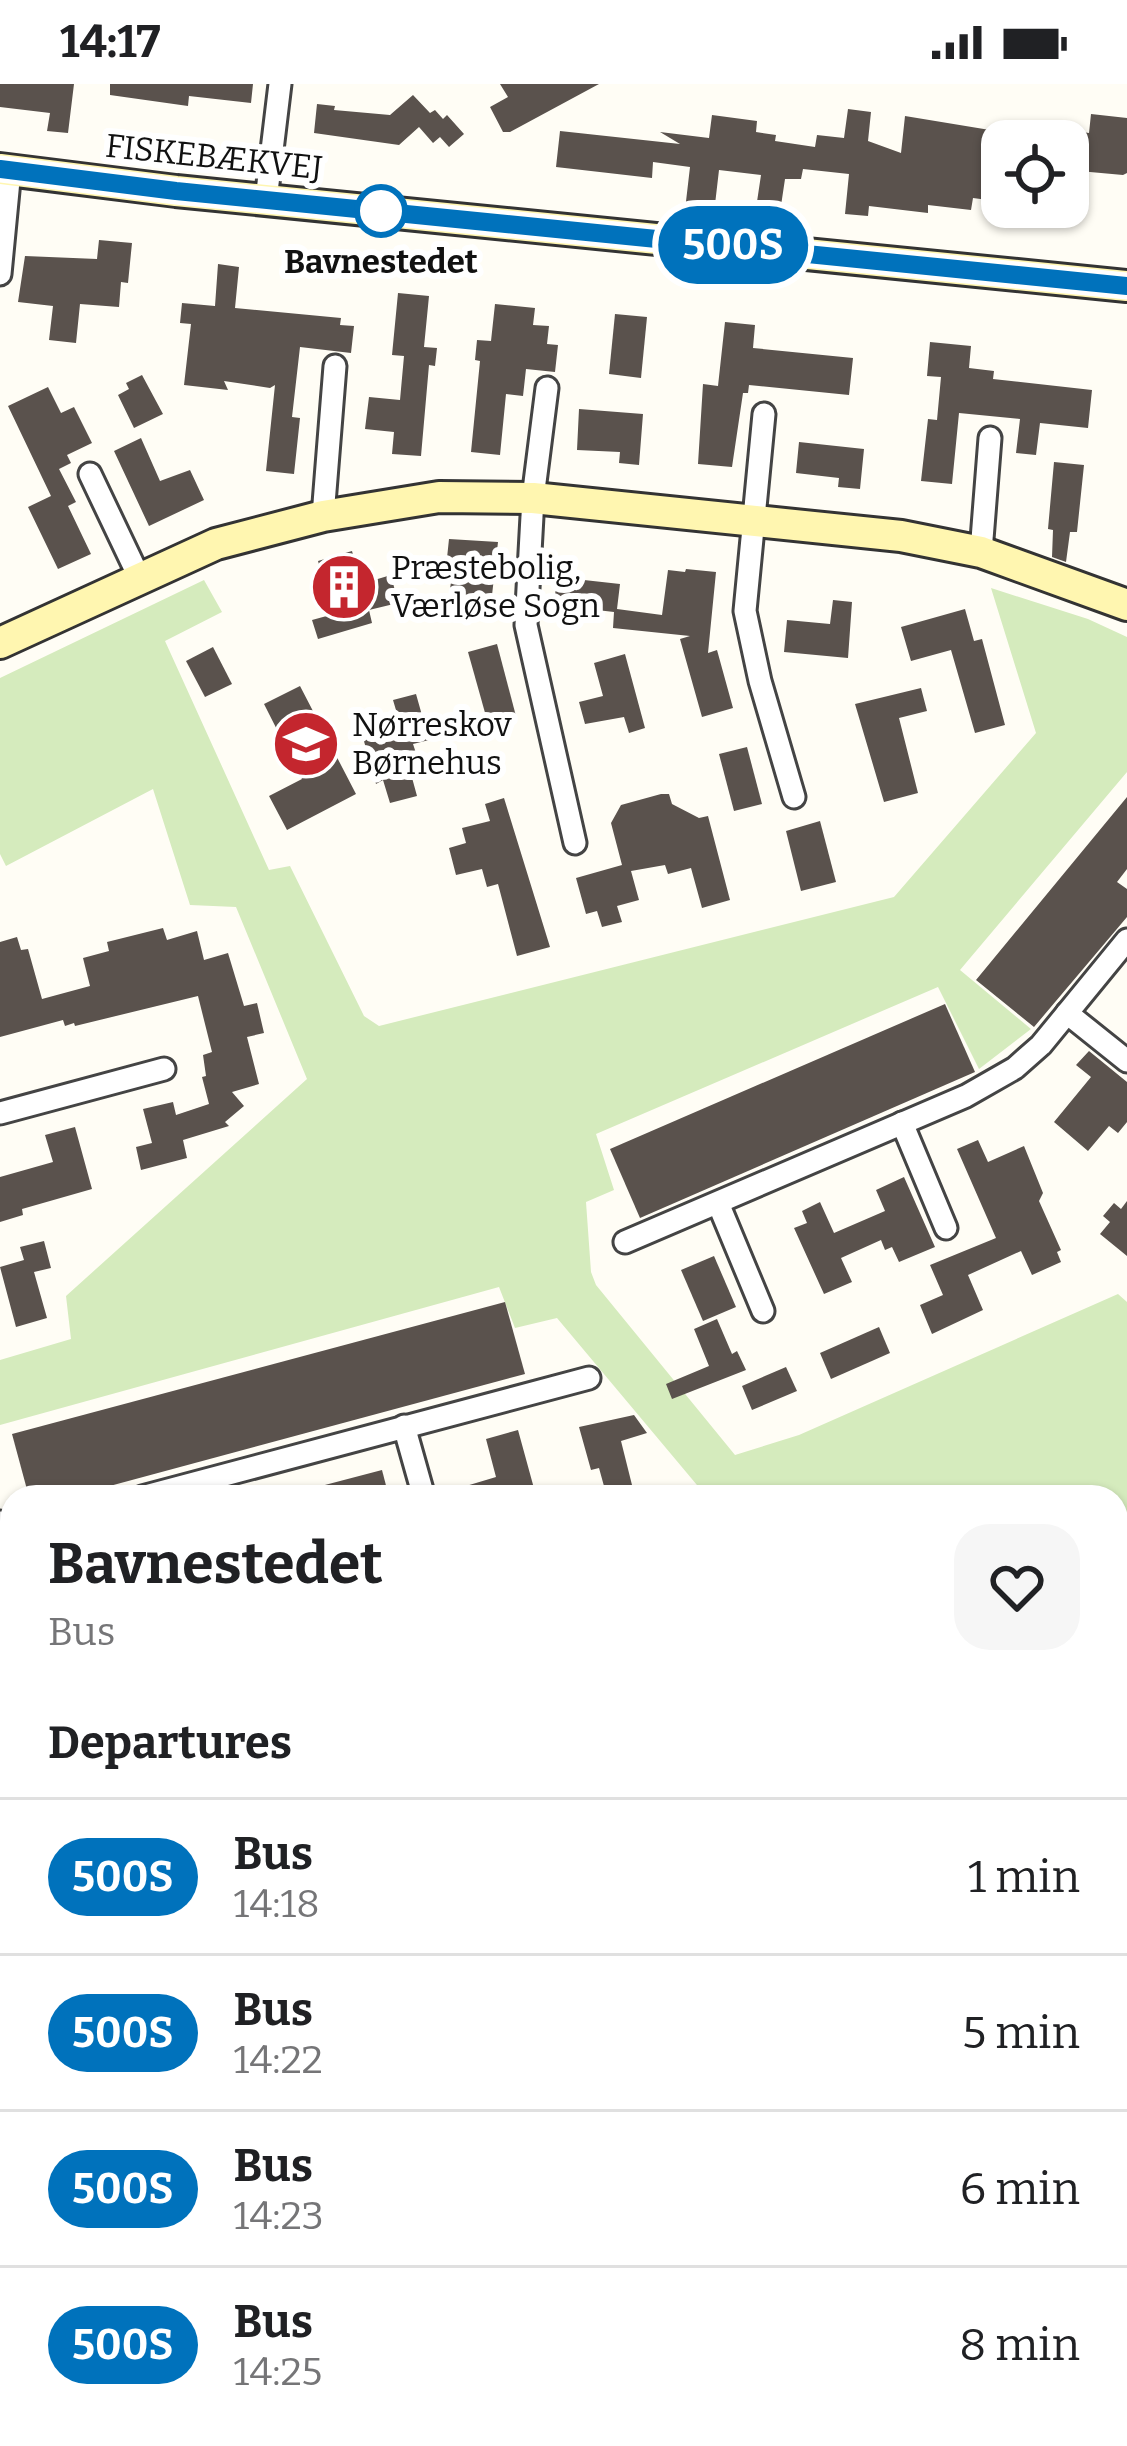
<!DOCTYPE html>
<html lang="en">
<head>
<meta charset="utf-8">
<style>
	:root { --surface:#fff; --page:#f6f6f6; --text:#202124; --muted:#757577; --line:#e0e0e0 }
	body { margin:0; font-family:Bitter,serif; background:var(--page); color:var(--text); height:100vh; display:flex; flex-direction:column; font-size:45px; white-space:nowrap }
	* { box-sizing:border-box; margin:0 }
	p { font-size:39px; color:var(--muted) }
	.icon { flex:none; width:66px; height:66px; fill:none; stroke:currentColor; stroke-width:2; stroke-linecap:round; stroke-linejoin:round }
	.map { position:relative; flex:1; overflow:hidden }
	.drawer { position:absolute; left:0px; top:1401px; width:1128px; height:963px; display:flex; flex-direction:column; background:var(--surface); border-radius:36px 36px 0 0; box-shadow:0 3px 9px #0004 }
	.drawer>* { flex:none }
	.badge { padding:0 24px; border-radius:39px; font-size:42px; line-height:78px }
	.fabs { position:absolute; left:981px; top:36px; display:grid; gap:24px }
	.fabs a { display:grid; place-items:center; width:108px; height:108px; border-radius:24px; background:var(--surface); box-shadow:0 3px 9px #0004; font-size:60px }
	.map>.badge { position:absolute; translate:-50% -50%; box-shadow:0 0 0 6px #fff }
	h2 { padding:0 48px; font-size:45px; line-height:108px }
	.round { display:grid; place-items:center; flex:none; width:126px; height:126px; border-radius:36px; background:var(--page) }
	.overview { display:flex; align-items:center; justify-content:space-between; height:204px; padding:0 48px }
	h1 { font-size:57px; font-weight:700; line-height:90px }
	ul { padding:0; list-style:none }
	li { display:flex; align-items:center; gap:36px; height:156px; padding:0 48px; border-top:3px solid var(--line) }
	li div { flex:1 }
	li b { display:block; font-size:45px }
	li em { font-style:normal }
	li .badge { min-width:132px; font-weight:700; text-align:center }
	.status { display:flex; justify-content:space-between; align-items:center; height:84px; padding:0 60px; background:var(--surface); direction:ltr }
	.status svg { height:33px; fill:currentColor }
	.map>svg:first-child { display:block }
	.green { fill:#d5ebbd }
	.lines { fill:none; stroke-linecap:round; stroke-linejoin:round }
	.stream { stroke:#3f96cf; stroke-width:6 }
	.building { fill:#5a524d }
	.street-casing { stroke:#444; stroke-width:27 }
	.secondary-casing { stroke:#333; stroke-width:36 }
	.street { stroke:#fff; stroke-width:21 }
	.secondary { stroke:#fff6b0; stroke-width:30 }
	.line-casing { stroke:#fff; stroke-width:27 }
	.line { stroke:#0072bc; stroke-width:18 }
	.stop-dot { fill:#fff; stroke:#0072bc; stroke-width:6 }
	.labels { text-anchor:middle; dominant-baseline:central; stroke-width:12; stroke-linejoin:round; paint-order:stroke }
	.street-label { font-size:33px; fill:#111; stroke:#fff }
	.stop-label { font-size:33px; font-weight:bold; fill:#111; stroke:#fff }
	.poi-label { font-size:33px; fill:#111; stroke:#fff; text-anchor:start }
</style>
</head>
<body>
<div class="status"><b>14:17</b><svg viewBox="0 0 49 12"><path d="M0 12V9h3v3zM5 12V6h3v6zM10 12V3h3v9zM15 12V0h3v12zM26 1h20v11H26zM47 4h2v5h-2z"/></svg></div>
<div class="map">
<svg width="1127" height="2362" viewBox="0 0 1127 2362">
	<rect width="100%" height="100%" fill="#fffdf5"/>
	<g class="green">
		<polygon points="204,496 222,528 165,557 269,786 290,782 364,932 379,942 894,813 1036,649 991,504 1088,535 1127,553 1127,688 960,886 1031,945 979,985 938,903 596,1050 614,1106 586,1118 591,1188 596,1201 735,1371 799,1351 1118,1210 1127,1218 1127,2329 1116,2346 1116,1413 707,1413 557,1234 515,1244 499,1203 0,1341 0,1276 71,1255 66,1212 307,995 236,823 190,821 153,705 6,782 0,770 0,594"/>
		<polygon points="0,1779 12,1792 12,2079 0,2082"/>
		<polygon points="62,2352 1112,2352 1105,2362 49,2362"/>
	</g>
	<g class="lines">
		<polyline class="stream" points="624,2352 626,2362"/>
	</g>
	<g class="building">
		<polygon points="0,0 74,0 68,49 47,47 50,29 0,23"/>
		<polygon points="110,0 253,0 251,19 189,12 188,22 110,11"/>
		<polygon points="500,0 599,0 510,48 503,48 490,23 508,13"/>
		<polygon points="413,11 430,29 435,26 443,35 447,31 464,50 449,63 440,53 433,59 419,43 399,61 314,49 317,20 335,22 334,26 390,31"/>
		<polygon points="848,25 871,28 868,57 901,69 905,32 1002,48 1002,77 992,76 988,116 973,114 971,126 928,121 928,129 869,122 868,132 845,130 849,90 803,85 801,95 785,95 779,135 755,131 761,91 719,86 714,129 685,126 690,83 653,78 652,94 556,83 560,47 680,60 660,48 709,54 712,31 757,37 756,48 776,51 775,57 815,63 817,51 844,54"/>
		<polygon points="1091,30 1127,34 1127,89 1123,91 1068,86 1068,46 1089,49"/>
		<polygon points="99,156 132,159 128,199 121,198 119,223 80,220 76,259 49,256 53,222 18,218 25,172 97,175"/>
		<polygon points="218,180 239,183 235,224 341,234 340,241 354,242 351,269 300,263 292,333 300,334 294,390 266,387 275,301 270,304 224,297 228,306 184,301 191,240 180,239 182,219 215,222"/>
		<polygon points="398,209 429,212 424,263 437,264 435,282 429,281 421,372 392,370 394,348 365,345 369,313 400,316 404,272 392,271"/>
		<polygon points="495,220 535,224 533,241 549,242 547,260 558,261 555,288 526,285 523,312 506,310 500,371 471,368 480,277 475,276 477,256 491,257"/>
		<polygon points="615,230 647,233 641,294 609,290"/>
		<polygon points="725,238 755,241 753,264 853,274 849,311 749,301 748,309 743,309 732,383 698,380 703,300 718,302"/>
		<polygon points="930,258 971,262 969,284 994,287 993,295 1092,306 1088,344 1040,339 1036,371 1016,369 1020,335 959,329 952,400 921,397 928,335 937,336 941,293 927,292"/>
		<polygon points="142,291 163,330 134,344 118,311 129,305 126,299"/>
		<polygon points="48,303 61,329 74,323 92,359 67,371 71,379 59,385 76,418 68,422 91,470 58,485 28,423 51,412 8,322"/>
		<polygon points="579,325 643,330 639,381 619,379 620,368 577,366"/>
		<polygon points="141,354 160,397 190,386 204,416 149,442 114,367"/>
		<polygon points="799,358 864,365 860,405 838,403 839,394 796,389"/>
		<polygon points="1054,378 1084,381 1077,448 1070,448 1066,478 1052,473 1053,446 1048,445"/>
		<polygon points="449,455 498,458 491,520 473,519 472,531 447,528 454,475 447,474"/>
		<polygon points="352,467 361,500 391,491 398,519 369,526 372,539 318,555 312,536 334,530 318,477"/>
		<polygon points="686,485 716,488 708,569 717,566 733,624 702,633 680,555 690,552 613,544 614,528 554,521 557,493 620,500 617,525 662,531 668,486 685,488"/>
		<polygon points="833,516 852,518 848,574 784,568 787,536 830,540"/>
		<polygon points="965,525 974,557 982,555 1005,641 975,649 951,566 911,577 901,543"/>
		<polygon points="497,560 517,636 489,643 468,568"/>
		<polygon points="213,563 232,600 205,613 186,577"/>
		<polygon points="625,570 645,644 629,649 624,633 585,640 579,618 603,612 594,579"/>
		<polygon points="300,602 356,710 287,746 269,712 302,695 264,620"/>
		<polygon points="921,604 927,627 899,634 918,709 884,718 855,620"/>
		<polygon points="416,610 429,656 413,660 422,687 411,690 417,712 390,719 383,696 376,700 360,643 398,633 393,616"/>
		<polygon points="747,663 762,720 734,727 719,670"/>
		<polygon points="661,710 669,710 672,720 699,734 708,732 730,816 702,824 691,784 668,790 665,781 631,787 639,816 617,822 622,838 602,843 597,827 586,830 576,794 622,781 611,739 621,721"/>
		<polygon points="1127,713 1127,785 1117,798 1127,805 1127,833 1034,943 976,896"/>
		<polygon points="504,714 550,863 517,872 498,800 487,803 482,785 456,791 449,764 466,759 462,744 490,737 485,720"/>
		<polygon points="820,737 836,798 801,807 786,747"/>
		<polygon points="163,844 167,856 197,847 204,876 228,869 244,922 257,919 264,949 247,953 259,1000 232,1008 244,1022 225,1038 229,1042 183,1056 187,1074 141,1086 136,1063 152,1059 143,1025 173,1018 176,1031 209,1020 202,993 206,992 203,971 212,968 198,912 75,942 74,939 65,942 63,936 0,953 0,858 17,853 21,866 28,865 42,915 90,902 83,874 109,867 107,858"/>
		<polygon points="945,920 975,988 640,1134 610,1065"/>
		<polygon points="1089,967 1127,998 1127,1038 1118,1049 1109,1042 1088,1067 1054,1038 1091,993 1076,981"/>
		<polygon points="75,1043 92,1105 22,1125 23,1131 0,1138 0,1093 53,1078 45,1051"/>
		<polygon points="978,1056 988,1078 1024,1062 1043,1109 1039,1117 1061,1166 1057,1168 1061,1178 1032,1191 1021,1167 968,1191 983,1226 932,1250 920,1221 943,1211 930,1181 996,1154 957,1065"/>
		<polygon points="904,1093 935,1163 899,1178 892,1163 885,1166 881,1156 841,1174 852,1198 824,1210 794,1144 807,1139 802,1127 820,1118 834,1149 885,1127 876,1106"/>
		<polygon points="1127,1117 1127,1172 1100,1150 1110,1138 1103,1132 1114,1119 1121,1125"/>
		<polygon points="44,1157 51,1184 34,1188 47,1234 16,1243 0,1183 24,1176 20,1163"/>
		<polygon points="714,1172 736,1223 703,1237 681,1186"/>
		<polygon points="505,1218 525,1290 69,1413 29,1413 12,1350"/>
		<polygon points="717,1235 732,1270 737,1267 746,1286 672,1315 666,1300 709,1282 694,1245"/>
		<polygon points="879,1243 890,1269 831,1295 820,1269"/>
		<polygon points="786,1283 797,1307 752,1326 742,1302"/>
		<polygon points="634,1331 647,1349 621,1357 635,1413 607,1413 599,1384 591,1386 579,1343"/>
		<polygon points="518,1346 535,1408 518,1413 446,1413 446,1408 496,1393 486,1355"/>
		<polygon points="382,1386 389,1413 303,1413 302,1407"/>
	</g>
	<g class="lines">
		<defs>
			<g id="street">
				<polyline points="266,116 280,0"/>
				<polyline points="0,190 10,86"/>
				<polyline points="547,304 533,414 526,541 575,759"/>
				<polyline points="764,330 745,527 760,597 794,713"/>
				<polyline points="90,390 139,493"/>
				<polyline points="323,432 335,282"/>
				<polyline points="981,468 990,354"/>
				<polyline points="1067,929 1127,977"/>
				<polyline points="0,1029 164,985"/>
				<polyline points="902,1039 946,1144"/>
				<polyline points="718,1119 763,1227"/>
				<polyline points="625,1158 966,1012 1015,984 1041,961 1127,856"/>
				<polyline points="404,1342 424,1413"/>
				<polyline points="142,1413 589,1294"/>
				<polyline points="0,1438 12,1482"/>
				<polyline points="0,2180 12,2177"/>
			</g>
			<g id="secondary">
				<polyline points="0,85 176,107 1127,202"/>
				<polyline points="0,559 216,460 323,432 439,413 533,414 901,452 981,468 1127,521"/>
			</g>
		</defs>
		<use href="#street" class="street-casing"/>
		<use href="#secondary" class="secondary-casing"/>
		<use href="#street" class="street"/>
		<use href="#secondary" class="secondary"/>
	</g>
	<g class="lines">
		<defs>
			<polyline id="line" points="0,85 176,107 1127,202"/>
		</defs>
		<use href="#line" class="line-casing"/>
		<use href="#line" class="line"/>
	</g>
	<defs>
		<symbol id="building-disc" viewBox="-11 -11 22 22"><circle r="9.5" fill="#c4262e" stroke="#fff"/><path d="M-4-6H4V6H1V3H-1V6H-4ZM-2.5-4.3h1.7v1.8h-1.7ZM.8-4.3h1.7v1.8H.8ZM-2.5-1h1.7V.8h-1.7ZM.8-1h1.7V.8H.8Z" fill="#fff"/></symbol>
		<symbol id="school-disc" viewBox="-11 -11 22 22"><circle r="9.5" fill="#c4262e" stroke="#fff"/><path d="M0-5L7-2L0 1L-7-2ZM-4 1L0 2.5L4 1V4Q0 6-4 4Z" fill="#fff"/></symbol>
	</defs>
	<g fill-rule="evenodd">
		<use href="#building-disc" x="306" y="465" width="76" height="76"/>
		<use href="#school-disc" x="268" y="622" width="76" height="76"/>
	</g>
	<circle class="stop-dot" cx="381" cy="127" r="24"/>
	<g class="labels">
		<g class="street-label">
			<text transform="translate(214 73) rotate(6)">FISKEBÆKVEJ</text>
		</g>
		<g class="stop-label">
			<text x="381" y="178">Bavnestedet</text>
		</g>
		<g class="poi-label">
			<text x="391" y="484">Præstebolig,<tspan x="391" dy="38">Værløse Sogn</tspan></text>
			<text x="352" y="641">Nørreskov<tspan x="352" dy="38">Børnehus</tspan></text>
		</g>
	</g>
</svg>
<div class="fabs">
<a><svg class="icon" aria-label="locate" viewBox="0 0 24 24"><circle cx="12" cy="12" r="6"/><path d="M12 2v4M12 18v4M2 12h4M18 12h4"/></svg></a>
</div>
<b class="badge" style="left:733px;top:161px;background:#0072bc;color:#fff">500S</b>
<section class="drawer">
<div class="overview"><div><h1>Bavnestedet</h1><p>Bus</p></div><a class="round"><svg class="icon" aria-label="heart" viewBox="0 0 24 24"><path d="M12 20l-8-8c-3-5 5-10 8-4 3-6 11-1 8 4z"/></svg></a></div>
<h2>Departures</h2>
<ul>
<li><span class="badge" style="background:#0072bc;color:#fff">500S</span><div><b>Bus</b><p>14:18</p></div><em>1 min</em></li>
<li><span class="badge" style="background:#0072bc;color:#fff">500S</span><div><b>Bus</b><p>14:22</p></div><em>5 min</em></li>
<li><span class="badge" style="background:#0072bc;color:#fff">500S</span><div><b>Bus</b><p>14:23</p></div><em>6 min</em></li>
<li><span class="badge" style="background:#0072bc;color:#fff">500S</span><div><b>Bus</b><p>14:25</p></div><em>8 min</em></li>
</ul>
</section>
</div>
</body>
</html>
